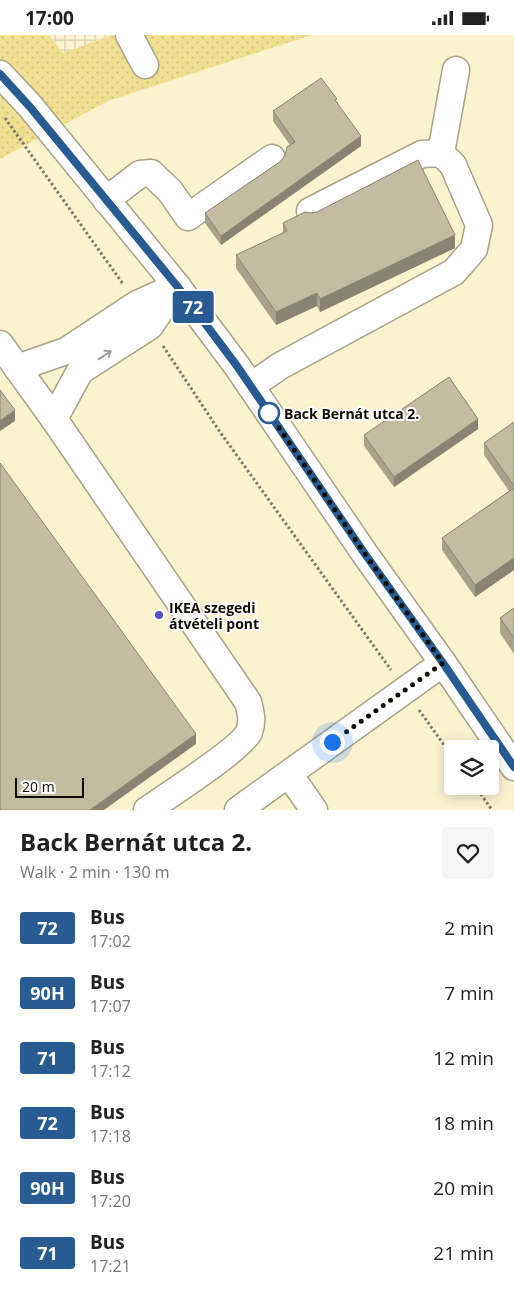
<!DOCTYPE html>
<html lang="en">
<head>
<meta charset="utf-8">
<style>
	:root { --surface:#fff; --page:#f6f6f6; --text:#222; --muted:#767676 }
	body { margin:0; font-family:"Open Sans",sans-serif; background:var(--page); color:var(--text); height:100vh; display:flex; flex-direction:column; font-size:19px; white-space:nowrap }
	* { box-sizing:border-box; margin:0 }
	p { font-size:16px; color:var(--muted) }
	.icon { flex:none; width:28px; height:28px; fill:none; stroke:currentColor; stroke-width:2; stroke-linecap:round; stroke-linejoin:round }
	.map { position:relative; height:775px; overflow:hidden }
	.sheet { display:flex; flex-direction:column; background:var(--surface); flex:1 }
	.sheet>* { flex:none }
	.badge { padding:0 10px; border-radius:4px; font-size:18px; line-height:32px }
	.tools { position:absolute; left:444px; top:705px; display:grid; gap:10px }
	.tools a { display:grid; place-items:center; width:55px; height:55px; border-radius:5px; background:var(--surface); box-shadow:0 2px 12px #0003; font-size:25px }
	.scale { position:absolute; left:15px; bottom:12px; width:69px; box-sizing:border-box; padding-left:5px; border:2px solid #0e0c04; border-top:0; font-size:14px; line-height:18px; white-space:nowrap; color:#0e0c04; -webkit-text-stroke:4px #fff; paint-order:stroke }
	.you { position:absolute; width:25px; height:25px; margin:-12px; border:4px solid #fff; border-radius:50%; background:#1a73e8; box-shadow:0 0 0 8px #1a73e833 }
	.map>.badge { position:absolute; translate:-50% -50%; box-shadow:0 0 0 2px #fff }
	.round { display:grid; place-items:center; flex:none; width:52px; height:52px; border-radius:5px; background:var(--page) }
	.summary { display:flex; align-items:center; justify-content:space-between; height:85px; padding:0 20px }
	h1 { font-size:24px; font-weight:700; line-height:38px }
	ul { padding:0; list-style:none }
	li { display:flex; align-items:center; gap:15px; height:65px; padding:0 20px }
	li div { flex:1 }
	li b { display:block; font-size:19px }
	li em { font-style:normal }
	li .badge { min-width:55px; font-weight:700; text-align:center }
	.status { display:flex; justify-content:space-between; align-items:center; height:35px; padding:0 25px; background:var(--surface); direction:ltr }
	.status svg { height:14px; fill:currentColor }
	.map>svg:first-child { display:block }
	.built { fill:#fbf3cf; fill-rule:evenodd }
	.industrial { fill:url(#industrial-grid) }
	.grass { fill:url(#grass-dots) }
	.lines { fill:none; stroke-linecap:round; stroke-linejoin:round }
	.minor-casing { stroke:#a8a388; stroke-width:29 }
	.path { stroke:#7b796c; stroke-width:3; stroke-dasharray:2.5 2.5; stroke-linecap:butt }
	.minor { stroke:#fff; stroke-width:26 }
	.wall { fill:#a7a28a }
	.shaded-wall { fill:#888471 }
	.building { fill:#c2bca1; stroke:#888471 }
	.oneway { stroke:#9f9e9b }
	.line-casing { stroke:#fff; stroke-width:11 }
	.line { stroke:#275b91; stroke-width:8 }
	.walk { stroke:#0e0c04; stroke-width:5; stroke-dasharray:0 9 }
	.stop-dot { fill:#fff; stroke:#275b91; stroke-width:2.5 }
	.poi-dot { fill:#5053c9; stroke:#fff; stroke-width:2 }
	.labels { text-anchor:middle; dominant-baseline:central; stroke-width:4; stroke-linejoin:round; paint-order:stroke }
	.stop-label { font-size:14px; font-weight:bold; fill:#0e0c04; stroke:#fff; text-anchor:start }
	.poi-label { font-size:14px; font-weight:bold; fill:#0e0c04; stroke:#fff; text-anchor:start }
</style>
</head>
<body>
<div class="status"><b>17:00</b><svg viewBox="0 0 49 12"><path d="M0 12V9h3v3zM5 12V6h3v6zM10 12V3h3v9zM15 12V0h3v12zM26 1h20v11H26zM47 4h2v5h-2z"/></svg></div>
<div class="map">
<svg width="514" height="775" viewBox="0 0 514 775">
	<defs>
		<pattern id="industrial-grid" width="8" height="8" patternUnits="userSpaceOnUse" patternTransform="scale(1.25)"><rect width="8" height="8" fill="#fbf3cf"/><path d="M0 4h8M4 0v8" fill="none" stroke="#d6cfb0"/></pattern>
		<pattern id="grass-dots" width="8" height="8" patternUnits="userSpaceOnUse" patternTransform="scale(1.25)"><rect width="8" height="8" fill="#f1df91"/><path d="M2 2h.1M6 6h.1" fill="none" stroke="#cdbe7b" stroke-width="1.8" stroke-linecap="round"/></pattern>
	</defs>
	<rect width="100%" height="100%" fill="#fffbea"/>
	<path class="built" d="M 312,0 L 514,0 L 514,775 L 0,775 L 0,124 L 108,66 ZM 452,714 L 490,714 L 490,751 L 452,751 Z"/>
	<polygon class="industrial" points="49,0 112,0 63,18"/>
	<polygon class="grass" points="0,0 49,0 63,18 112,0 312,0 108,66 0,124"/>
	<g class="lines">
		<defs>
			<g id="minor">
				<polyline points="129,0 145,30"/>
				<polyline points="0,39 30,71 177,251 237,331 365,519 443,628 514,732"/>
				<polyline points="441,118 456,35"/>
				<polyline points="106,165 140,139 151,138 170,156 188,182 272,123"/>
				<path d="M 0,309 L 54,384 L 248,667 C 251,678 253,686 249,697 C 242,713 166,762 147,775"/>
				<polyline points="17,333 66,316 137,269 177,251"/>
				<polyline points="251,351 280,331 454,237 474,214 479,190 453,130 441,118 422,119 310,176"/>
				<polyline points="54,384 80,336 150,291 177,251"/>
				<polyline points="289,739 314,775"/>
				<polyline points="238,775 443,628"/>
			</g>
		</defs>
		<use href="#minor" class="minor-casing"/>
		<g class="path">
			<polyline points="5,83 123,249"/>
			<polyline points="163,311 220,397 391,635"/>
			<polyline points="419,675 452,721"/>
			<polyline points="475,751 492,775"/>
		</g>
		<use href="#minor" class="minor"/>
	</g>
	<g class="wall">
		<polygon points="337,67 361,111 221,210 205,188 205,178 281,126 285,120 290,110 273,86 273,76"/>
		<polygon points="317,177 455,213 320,277 317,271 276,290 236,233 236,220 283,198 283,188 310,178"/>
		<polygon points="514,387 514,535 475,562 442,515 442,503 509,456 484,420 484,408"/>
		<polygon points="478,394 394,452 364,411 364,400"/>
		<polygon points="514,573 514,619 500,598 500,583"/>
	</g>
	<g class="shaded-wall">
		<polygon points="361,101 361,111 221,210 221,201"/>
		<polygon points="455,200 455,213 320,277 320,264"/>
		<polygon points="317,258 317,271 276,290 276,277"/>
		<polygon points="15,375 15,386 0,396 0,386"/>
		<polygon points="478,384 478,394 394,452 394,442"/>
		<polygon points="514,523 514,535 475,562 475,550"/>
		<polygon points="196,699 196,709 104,775 90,775"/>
	</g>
	<g class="building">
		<polygon points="321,43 337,64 335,65 361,101 221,201 205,178 281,126 285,120 287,112 295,107 273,76"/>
		<polygon points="418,125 455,200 320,264 317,258 276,277 236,220 287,196 283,188 305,177 310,178 317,177"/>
		<polygon points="449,342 478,384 394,442 364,400"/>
		<polygon points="0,355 15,375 0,386"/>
		<polygon points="514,387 514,451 484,408"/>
		<polygon points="0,428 196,699 90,775 0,775"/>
		<polygon points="514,453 514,523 475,550 442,503"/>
		<polygon points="514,573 514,603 500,583"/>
	</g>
	<defs><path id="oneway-shaft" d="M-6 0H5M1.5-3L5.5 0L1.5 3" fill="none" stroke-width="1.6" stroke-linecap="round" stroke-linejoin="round" transform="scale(1.25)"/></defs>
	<use class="oneway" href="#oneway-shaft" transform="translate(105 320) rotate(-33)"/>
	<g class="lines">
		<defs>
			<polyline id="line" points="0,39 30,72 177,251 237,331 365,519 443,628 514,732"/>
		</defs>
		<use href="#line" class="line-casing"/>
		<use href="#line" class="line"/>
		<polyline class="walk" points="269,378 365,519 443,628 332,707"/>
	</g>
	<circle class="stop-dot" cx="269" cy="378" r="10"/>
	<circle class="poi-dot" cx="159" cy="580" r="5"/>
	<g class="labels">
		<g class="stop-label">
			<text x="284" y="378">Back Bernát utca 2.</text>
		</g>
		<g class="poi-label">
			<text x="169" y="572">IKEA szegedi<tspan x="169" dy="16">átvételi pont</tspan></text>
		</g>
	</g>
</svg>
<div class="tools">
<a><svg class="icon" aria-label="layers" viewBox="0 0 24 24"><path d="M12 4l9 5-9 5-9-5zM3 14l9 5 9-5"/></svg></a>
</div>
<div class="scale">20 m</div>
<div class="you" style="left:332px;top:707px"></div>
<b class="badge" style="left:193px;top:272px;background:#275b91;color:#fff">72</b>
</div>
<section class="sheet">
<div class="summary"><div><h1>Back Bernát utca 2.</h1><p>Walk · 2 min · 130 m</p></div><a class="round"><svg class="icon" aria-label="heart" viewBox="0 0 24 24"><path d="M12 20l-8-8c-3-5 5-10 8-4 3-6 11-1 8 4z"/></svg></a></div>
<ul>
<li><span class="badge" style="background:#275b91;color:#fff">72</span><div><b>Bus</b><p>17:02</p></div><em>2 min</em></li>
<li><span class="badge" style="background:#275b91;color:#fff">90H</span><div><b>Bus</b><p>17:07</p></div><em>7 min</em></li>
<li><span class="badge" style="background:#275b91;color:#fff">71</span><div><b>Bus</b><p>17:12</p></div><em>12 min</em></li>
<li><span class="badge" style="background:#275b91;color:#fff">72</span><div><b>Bus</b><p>17:18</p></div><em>18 min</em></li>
<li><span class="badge" style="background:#275b91;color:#fff">90H</span><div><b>Bus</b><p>17:20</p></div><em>20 min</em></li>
<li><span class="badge" style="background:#275b91;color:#fff">71</span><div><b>Bus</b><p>17:21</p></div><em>21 min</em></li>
</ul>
</section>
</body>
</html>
